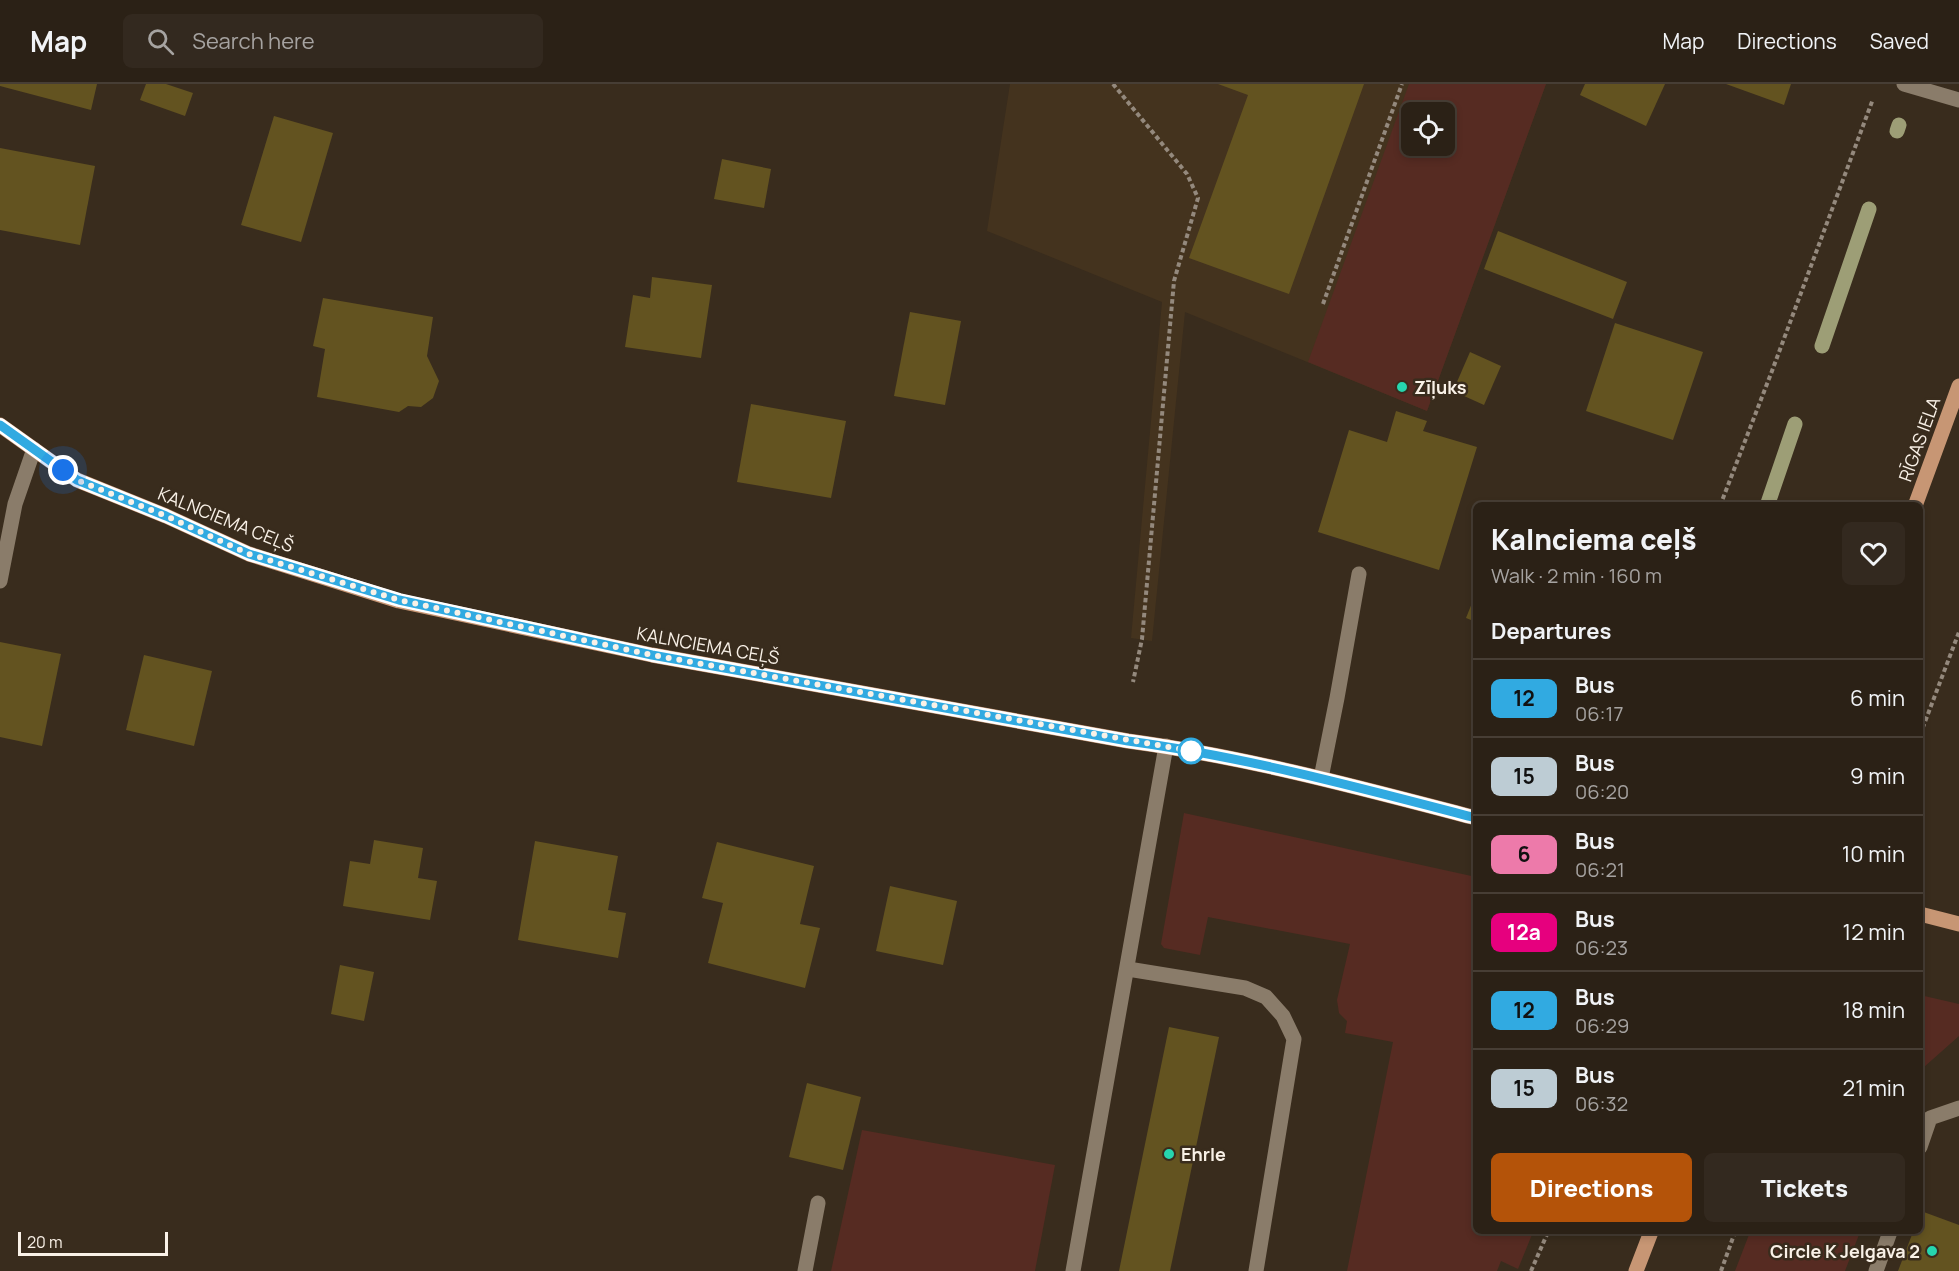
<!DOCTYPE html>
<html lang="en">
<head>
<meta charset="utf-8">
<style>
	:root { --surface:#2b2116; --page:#33291f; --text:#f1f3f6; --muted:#a6a3a1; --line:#473e35; --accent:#b45309 }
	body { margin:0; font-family:Manrope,sans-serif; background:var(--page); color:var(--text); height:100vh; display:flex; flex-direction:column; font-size:22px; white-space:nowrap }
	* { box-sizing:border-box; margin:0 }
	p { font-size:20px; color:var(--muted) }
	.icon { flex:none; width:33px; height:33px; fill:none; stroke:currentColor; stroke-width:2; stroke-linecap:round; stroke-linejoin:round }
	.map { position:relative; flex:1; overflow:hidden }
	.side { position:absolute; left:1473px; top:418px; width:450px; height:732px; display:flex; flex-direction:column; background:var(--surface); border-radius:9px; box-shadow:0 3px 9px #0003,0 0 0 2px var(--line) }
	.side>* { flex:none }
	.badge { padding:0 12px; border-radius:9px; font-size:21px; line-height:39px }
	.fabs { position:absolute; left:1401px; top:18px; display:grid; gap:12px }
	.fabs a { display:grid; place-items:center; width:54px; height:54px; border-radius:9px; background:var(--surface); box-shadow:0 3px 9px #0003,0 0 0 2px var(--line); font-size:30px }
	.scale { position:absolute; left:18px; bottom:15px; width:150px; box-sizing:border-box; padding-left:6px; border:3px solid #f9f1e7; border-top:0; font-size:16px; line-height:21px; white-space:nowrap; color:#f9f1e7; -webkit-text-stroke:4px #392c1d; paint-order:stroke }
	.you { position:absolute; width:30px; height:30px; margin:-15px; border:4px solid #fff; border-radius:50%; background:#1a73e8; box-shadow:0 0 0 9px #1a73e833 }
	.map>.badge { position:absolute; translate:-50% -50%; box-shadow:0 0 0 3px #fff }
	h2 { padding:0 18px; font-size:22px; line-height:54px }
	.round { display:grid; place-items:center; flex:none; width:63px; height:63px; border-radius:9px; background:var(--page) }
	.headline { display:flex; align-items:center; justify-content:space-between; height:102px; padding:0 18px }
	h1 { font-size:28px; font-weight:800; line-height:45px }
	.action { display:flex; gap:12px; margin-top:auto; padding:12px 18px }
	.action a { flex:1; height:69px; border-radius:9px; background:var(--accent); color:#fff; font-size:24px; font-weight:800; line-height:69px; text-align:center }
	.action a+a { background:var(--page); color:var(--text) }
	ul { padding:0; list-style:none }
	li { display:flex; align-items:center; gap:18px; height:78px; padding:0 18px; border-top:2px solid var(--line) }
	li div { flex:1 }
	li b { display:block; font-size:22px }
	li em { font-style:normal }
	li .badge { min-width:66px; font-weight:700; text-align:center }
	header { display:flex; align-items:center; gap:36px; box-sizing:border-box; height:84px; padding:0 30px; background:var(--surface); border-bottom:2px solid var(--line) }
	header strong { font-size:28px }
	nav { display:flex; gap:33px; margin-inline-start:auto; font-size:21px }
	.search { width:420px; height:54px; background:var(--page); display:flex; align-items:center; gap:15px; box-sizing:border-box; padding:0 21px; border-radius:9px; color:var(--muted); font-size:22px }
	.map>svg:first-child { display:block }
	.built { fill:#44331e; fill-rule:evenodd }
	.green { fill:#562b22; fill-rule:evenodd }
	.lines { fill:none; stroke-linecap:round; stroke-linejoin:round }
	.stream { stroke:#9d9e76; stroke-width:15 }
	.building { fill:#635320 }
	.path { stroke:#94897d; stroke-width:4; stroke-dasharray:4.5 3; stroke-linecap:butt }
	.minor { stroke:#8a7c6a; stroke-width:15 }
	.major { stroke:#c79674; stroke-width:15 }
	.line-casing { stroke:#fff; stroke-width:14 }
	.line { stroke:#31aae1; stroke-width:9 }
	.walk { stroke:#f9f1e7; stroke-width:6; stroke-dasharray:0 10.8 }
	.poi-dot { fill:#26d5ae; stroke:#392c1d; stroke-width:2 }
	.stop-dot { fill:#fff; stroke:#31aae1; stroke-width:3 }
	.labels { text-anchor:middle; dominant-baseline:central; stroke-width:5; stroke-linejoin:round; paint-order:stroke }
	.poi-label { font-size:18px; font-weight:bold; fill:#f9f1e7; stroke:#392c1d; text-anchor:start }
	.street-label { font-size:18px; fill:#f9f1e7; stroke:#392c1d }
</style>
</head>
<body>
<header>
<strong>Map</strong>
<div class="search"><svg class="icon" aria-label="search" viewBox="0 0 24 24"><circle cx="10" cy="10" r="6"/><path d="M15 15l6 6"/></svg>Search here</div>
<nav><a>Map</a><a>Directions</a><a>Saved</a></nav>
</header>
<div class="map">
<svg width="1959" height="1187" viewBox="0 0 1959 1187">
	<rect width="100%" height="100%" fill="#392c1d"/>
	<path class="built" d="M 1010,0 L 1546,0 L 1427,327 L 1185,228 L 1152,557 L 1131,554 L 1162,218 L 987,147 ZM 1412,28 L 1444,28 L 1444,62 L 1412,62 Z"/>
	<g class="green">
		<path d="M 1409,0 L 1546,0 L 1427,327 L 1308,278 ZM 1444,28 L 1444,62 L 1412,62 L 1412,28 Z"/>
		<polygon points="1184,729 1476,793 1476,1148 1533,1148 1518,1185 1501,1177 1497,1187 1347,1187 1393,958 1345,949 1347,937 1339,929 1337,916 1350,860 1208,833 1200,871 1164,864 1161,860"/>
		<polygon points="1920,911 1959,920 1959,952 1924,983 1920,993"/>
		<polygon points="862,1046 1055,1081 1035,1187 831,1187"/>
		<polygon points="1750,1148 1860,1148 1845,1187 1735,1187"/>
	</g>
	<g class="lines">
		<g class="stream">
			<polyline points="1897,47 1899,41"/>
			<polyline points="1822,262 1869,125"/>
			<polyline points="1767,422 1795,340"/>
		</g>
	</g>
	<g class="building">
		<polygon points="0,0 97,0 91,26 0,2"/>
		<polygon points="146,0 166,0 193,9 185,32 140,16"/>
		<polygon points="1218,0 1364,0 1289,210 1189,174 1248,11"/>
		<polygon points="1585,0 1665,0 1646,42 1580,11"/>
		<polygon points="1726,0 1791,0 1784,21"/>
		<polygon points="274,32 333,49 301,158 241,141"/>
		<polygon points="0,64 95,82 80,161 0,146"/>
		<polygon points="722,75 771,85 764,124 714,115"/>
		<polygon points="1498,147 1627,198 1613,235 1484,185"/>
		<polygon points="652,193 712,201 701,274 625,263 633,211 650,214"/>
		<polygon points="323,214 433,233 427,272 439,297 433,314 421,323 408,322 399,328 317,313 325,265 313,262"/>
		<polygon points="910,228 961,237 945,321 894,312"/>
		<polygon points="1615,239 1703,268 1673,356 1586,327"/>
		<polygon points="1470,268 1501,282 1484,321 1453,307"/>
		<polygon points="751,320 846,337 831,414 737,398"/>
		<polygon points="1396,327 1427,337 1423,347 1477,363 1439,486 1318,448 1349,346 1387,358"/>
		<polygon points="1476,509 1476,538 1466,534"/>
		<polygon points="0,558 61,570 42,662 0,653"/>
		<polygon points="144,571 212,587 194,662 126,646"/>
		<polygon points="374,756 423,764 418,794 437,797 430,836 343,822 350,777 370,780"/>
		<polygon points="535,757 618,772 608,826 626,829 618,874 518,856"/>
		<polygon points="717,758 814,782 800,840 820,844 805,904 708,879 723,819 702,814"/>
		<polygon points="890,802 957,817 943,881 876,867"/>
		<polygon points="340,881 374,888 364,937 331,930"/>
		<polygon points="1169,943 1219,953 1170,1187 1119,1187"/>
		<polygon points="807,999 861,1013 843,1086 789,1073"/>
		<polygon points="1921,1127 1959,1141 1959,1187 1898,1187 1913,1148 1920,1148"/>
	</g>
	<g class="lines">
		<g class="path">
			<polyline points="1113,0 1187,90 1198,114 1174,197 1142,555 1133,598"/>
			<polyline points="1323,220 1402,0"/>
			<polyline points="1720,422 1772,287 1873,15"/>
			<polyline points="1920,651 1959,548"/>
			<polyline points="1531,1187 1548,1148"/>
			<polyline points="1721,1187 1735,1148"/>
		</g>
		<g class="minor">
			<polyline points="1904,0 1959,16"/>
			<polyline points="0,497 15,420 34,365"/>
			<polyline points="1321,694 1337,614 1359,490"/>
			<polyline points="1128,885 1245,904 1266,913 1283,932 1294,955 1256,1187"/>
			<polyline points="1920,1063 1930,1034 1959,1024"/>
			<polyline points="805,1187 818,1119"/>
			<polyline points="1073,1187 1166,662"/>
			<polyline points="1876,1187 1890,1148"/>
		</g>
		<g class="major">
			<path d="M 0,341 L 77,396 L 166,432 L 249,470 L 399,517 L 652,571 L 1128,657 C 1246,673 1361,704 1476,734"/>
			<polyline points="1915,422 1959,302"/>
			<polyline points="1920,830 1959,840"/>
			<polyline points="1636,1187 1651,1148"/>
		</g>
	</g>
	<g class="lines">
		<defs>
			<path id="line" d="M 0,341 L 77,396 L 166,432 L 249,470 L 399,516 L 652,571 L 1128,657 C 1246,673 1361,704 1476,734"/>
		</defs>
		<use href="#line" class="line-casing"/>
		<use href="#line" class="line"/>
		<polyline class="walk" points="63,386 77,396 166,432 249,470 399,516 652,571 1191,667"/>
	</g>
	<g class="poi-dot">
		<circle cx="1402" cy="303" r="6"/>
		<circle cx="1169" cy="1070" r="6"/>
		<circle cx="1932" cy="1167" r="6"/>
	</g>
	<circle class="stop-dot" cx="1191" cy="667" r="12"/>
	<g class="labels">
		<g class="poi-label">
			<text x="1414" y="303">Zīļuks</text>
			<text x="1181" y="1070">Ehrle</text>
			<text x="1920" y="1167" text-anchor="end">Circle K Jelgava 2</text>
		</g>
		<g class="street-label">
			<text transform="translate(1919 355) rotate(-70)">RĪGAS IELA</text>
			<text transform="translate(226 435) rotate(22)">KALNCIEMA CEĻŠ</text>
			<text transform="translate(708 561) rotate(10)">KALNCIEMA CEĻŠ</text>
		</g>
	</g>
</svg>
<div class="fabs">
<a><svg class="icon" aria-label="locate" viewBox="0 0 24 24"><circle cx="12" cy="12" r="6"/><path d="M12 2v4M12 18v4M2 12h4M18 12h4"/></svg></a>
</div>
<div class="scale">20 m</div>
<div class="you" style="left:63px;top:386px"></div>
<section class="side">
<div class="headline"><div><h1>Kalnciema ceļš</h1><p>Walk · 2 min · 160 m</p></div><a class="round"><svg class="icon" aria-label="heart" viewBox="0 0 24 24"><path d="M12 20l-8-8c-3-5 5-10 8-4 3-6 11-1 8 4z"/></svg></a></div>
<h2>Departures</h2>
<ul>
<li><span class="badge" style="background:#31aae1;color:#111">12</span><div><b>Bus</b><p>06:17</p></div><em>6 min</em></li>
<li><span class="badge" style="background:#bdccd4;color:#111">15</span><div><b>Bus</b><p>06:20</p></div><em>9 min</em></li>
<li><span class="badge" style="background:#ed7aaa;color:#111">6</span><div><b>Bus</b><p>06:21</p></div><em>10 min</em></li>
<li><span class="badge" style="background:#e6007e;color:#fff">12a</span><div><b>Bus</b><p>06:23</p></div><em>12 min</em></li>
<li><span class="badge" style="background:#31aae1;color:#111">12</span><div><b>Bus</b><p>06:29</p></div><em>18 min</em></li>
<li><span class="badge" style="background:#bdccd4;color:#111">15</span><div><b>Bus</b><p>06:32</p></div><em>21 min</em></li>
</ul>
<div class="action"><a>Directions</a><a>Tickets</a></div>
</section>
</div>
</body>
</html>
